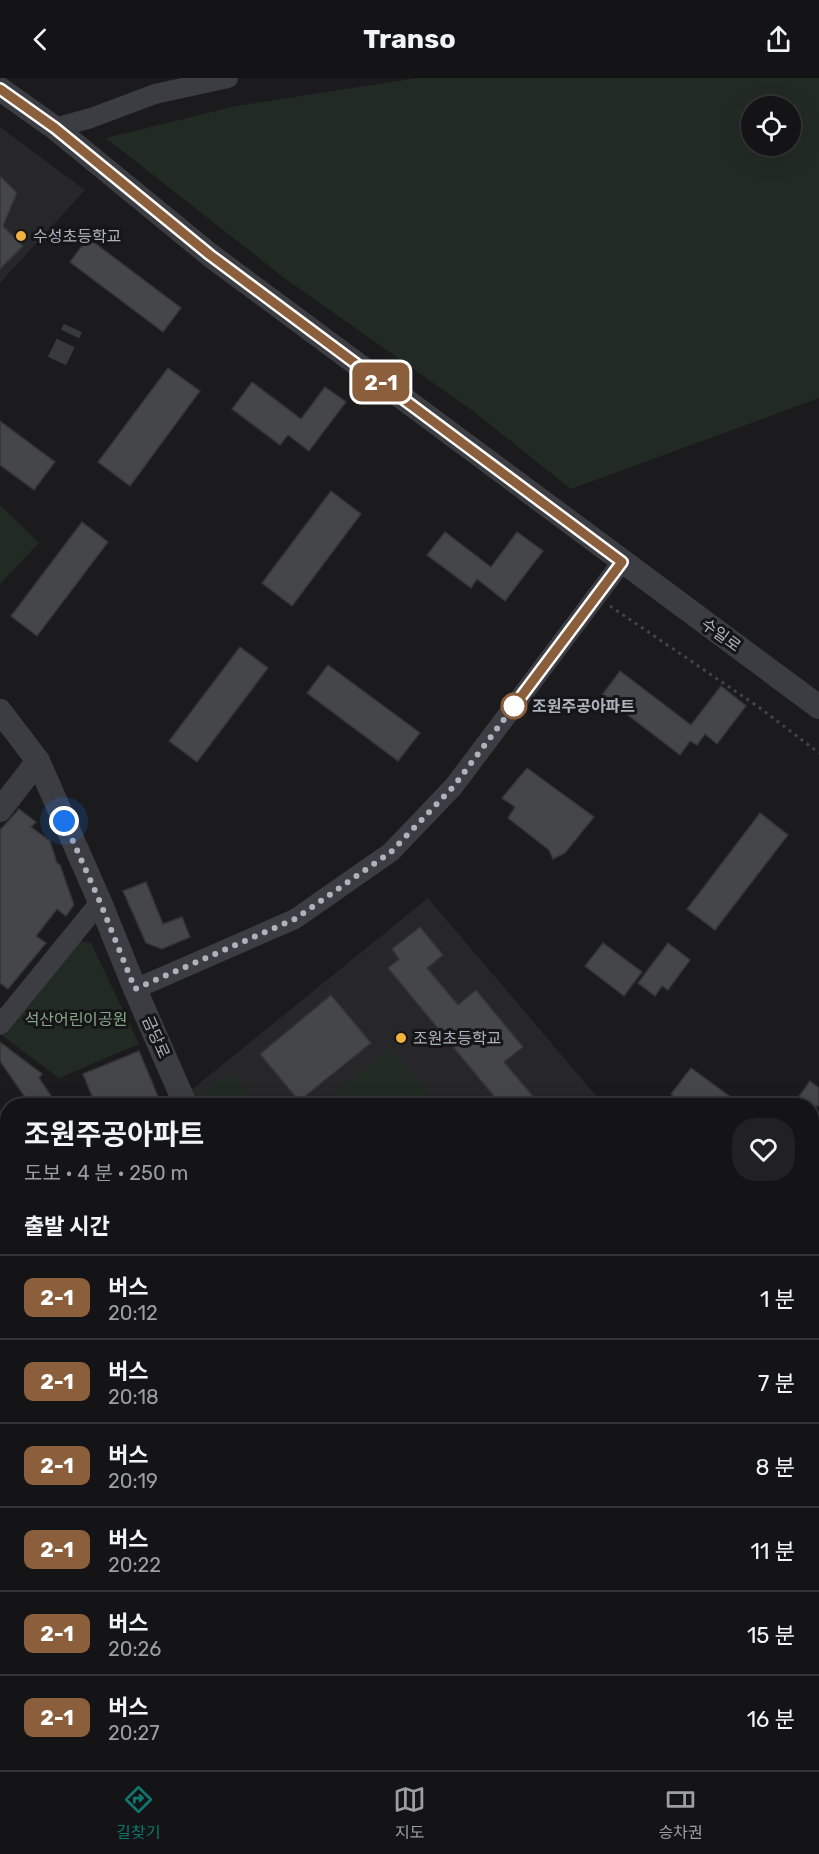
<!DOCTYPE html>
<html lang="ko">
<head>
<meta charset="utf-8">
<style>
	:root { --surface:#141416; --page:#212123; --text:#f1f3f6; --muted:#9d9ea1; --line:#333335; --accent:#0f766e }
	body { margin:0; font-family:Rubik,"Noto Sans KR",sans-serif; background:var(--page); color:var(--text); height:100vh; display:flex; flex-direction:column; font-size:22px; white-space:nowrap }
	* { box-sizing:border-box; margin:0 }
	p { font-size:20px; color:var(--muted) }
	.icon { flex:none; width:33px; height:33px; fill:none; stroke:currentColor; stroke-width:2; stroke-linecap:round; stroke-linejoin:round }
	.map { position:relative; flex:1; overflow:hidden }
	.sheet { position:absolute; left:0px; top:1020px; width:819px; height:672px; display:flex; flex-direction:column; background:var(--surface); border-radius:24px 24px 0 0; box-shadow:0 6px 24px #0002,0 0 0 2px var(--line) }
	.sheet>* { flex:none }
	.badge { padding:0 12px; border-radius:9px; font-size:21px; line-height:39px }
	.tools { position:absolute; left:741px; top:18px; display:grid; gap:12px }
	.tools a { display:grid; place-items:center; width:60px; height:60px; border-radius:50%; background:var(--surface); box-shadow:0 6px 24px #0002,0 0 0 2px var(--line); font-size:30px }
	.you { position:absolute; width:30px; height:30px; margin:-15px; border:4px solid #fff; border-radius:50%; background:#1a73e8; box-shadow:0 0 0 9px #1a73e833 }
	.map>.badge { position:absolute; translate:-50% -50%; box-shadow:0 0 0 3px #fff }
	h2 { padding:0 24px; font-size:22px; line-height:54px }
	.round { display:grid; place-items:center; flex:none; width:63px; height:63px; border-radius:24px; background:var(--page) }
	.headline { display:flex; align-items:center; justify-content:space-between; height:102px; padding:0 24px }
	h1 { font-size:28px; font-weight:700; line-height:45px }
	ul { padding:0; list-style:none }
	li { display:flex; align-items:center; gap:18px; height:84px; padding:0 24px; border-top:2px solid var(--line) }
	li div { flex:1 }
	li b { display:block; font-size:22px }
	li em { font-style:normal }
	li .badge { min-width:66px; font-weight:700; text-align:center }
	header { display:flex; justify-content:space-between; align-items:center; height:78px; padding:0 24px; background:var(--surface); font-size:27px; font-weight:700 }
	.tab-bar { display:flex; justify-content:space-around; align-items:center; height:84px; border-top:2px solid var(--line); background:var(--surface); font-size:16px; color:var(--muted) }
	.tab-bar a { display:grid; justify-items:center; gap:3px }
	.tab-bar .on { color:var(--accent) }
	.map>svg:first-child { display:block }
	.built { fill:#27272a }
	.green { fill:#222b23; fill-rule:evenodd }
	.building { fill:#45464a; stroke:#353539; stroke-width:1.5 }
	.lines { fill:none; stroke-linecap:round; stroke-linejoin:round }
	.minor-tunnel { stroke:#38393d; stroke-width:20; stroke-dasharray:20 10; stroke-linecap:butt }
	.path { stroke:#424449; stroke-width:3; stroke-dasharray:3 4.5; stroke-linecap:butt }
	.minor { stroke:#3c3d42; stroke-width:20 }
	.tertiary { stroke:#3c3d42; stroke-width:24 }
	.secondary { stroke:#4a4c52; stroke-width:27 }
	.line-casing { stroke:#fff; stroke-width:14 }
	.line { stroke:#8b5e3c; stroke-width:9 }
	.walk { stroke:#adb2bc; stroke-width:6; stroke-dasharray:0 10.8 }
	.poi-dot { fill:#f2b23e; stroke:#161618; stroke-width:2 }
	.stop-dot { fill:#fff; stroke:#8b5e3c; stroke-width:3 }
	.labels { text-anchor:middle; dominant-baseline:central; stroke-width:6; stroke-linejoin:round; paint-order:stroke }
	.poi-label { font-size:16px; fill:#adb2bc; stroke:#161618; text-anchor:start }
	.street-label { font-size:16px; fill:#adb2bc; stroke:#161618 }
	.stop-label { font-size:16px; font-weight:bold; fill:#adb2bc; stroke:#161618; text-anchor:start }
	.park-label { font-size:16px; fill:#85a786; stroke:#161618 }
</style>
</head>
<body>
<header><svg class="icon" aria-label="back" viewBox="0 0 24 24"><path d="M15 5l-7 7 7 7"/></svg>Transo<svg class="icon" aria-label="share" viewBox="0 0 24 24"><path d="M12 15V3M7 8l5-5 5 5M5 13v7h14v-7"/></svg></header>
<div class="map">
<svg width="819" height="1692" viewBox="0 0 819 1692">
	<rect width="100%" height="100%" fill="#1b1b1d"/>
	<g class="built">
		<polygon points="0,49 85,112 0,205"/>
		<polygon points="428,820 604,1027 196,1028 190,1013"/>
	</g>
	<g class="green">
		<path d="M 417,0 L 819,0 L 819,320 L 571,411 L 473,333 L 283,199 L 106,60 L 236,28 ZM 790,28 L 790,68 L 752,68 L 752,28 Z"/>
		<polygon points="0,427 39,465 0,506"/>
		<polygon points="81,863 91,865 139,966 59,1000 3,958"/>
		<polygon points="390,970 438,1027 323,1027"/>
		<polygon points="230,995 261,1027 210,1027 204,1013"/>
	</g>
	<g class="building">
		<polygon points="0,98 17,115 3,148 23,168 0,191"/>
		<polygon points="88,160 181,230 163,254 70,184"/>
		<polygon points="168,290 200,313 130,408 98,384"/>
		<polygon points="252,304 301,341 325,309 346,324 309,373 288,357 280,367 232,331"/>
		<polygon points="0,343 55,384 34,412 0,387"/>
		<polygon points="331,413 361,436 292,528 262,505"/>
		<polygon points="82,444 108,464 37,558 11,538"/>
		<polygon points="445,454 491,489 517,454 543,473 505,523 477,501 471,510 427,477"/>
		<polygon points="240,569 268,590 197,684 169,663"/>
		<polygon points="328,587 420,655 398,683 307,615"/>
		<polygon points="620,593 691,647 721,608 746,628 717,666 705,656 697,667 690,663 680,677 602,617"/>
		<polygon points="527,690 594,739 565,775 553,781 549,772 508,740 515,729 502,720"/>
		<polygon points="19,731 36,744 31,749 50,763 57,785 60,787 74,827 66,838 57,831 36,858 46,865 8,911 0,905 0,752"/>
		<polygon points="760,735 788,757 715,852 687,831"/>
		<polygon points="146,804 163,846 182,839 190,859 162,871 146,865 123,813"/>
		<polygon points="420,849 443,877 427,890 458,927 476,912 523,969 504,984 541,1028 502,1028 388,890 399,881 392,871"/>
		<polygon points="603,865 642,894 624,918 585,888"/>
		<polygon points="668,865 690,882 668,912 662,908 655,918 638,905"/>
		<polygon points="331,917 371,965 299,1023 260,976"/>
		<polygon points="0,964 42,996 39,1000 58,1028 31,1028 0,983"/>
		<polygon points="139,973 162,1028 96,1028 83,996"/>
		<polygon points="691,990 743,1028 686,1028 671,1016"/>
		<polygon points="810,1003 819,1010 819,1028 792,1028"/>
	</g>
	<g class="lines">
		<polyline class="minor-tunnel" points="57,283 73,250"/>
		<polyline class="path" points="610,528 760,630 819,675"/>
		<g class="minor">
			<polyline points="55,50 91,40 155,16 228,0"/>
			<polyline points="135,911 295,841 391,774 454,708 622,484"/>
			<polyline points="0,947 100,824"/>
			<polyline points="0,1082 8,1093"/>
			<polyline points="0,1301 8,1312"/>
			<polyline points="812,1509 819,1494"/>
			<polyline points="0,1602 8,1597"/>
			<polyline points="812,1632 819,1616"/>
			<polyline points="271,1684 277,1692"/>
			<polyline points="431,1684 436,1692"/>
			<polyline points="577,1684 581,1692"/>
			<polyline points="718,1692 722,1684"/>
			<polyline points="784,1692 787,1684"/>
		</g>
		<g class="tertiary">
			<polyline points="0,11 55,50 210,177 819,629"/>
			<polyline points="0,633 38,683 100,824 135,911 186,1028"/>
			<polyline points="0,732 38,683"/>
			<polyline points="812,1480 819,1483"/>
		</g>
		<g class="secondary">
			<polyline points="0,1528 8,1539"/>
			<polyline points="108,1684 114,1692"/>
		</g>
	</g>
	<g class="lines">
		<defs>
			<polyline id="line" points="0,11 55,50 210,177 622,484 514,628"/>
		</defs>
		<use href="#line" class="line-casing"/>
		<use href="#line" class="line"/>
		<polyline class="walk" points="64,743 100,824 135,911 295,841 391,774 454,708 514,628"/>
	</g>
	<g class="poi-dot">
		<circle cx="21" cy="158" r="6"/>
		<circle cx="401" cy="960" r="6"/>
	</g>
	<circle class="stop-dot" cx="514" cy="628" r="12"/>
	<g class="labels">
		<g class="poi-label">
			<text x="33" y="158">수성초등학교</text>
			<text x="413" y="960">조원초등학교</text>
		</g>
		<g class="street-label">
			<text transform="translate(721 557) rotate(36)">수일로</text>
			<text transform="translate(156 959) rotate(66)">금당로</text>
		</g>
		<g class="stop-label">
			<text x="532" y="628">조원주공아파트</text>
		</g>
		<g class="park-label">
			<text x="76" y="941">석산어린이공원</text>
		</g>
	</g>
</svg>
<div class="tools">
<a><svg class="icon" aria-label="locate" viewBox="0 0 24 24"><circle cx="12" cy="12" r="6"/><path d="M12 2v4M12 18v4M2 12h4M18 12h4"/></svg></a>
</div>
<div class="you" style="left:64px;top:743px"></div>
<b class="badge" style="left:381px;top:304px;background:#8b5e3c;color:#fff">2-1</b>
<section class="sheet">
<div class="headline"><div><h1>조원주공아파트</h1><p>도보 · 4 분 · 250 m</p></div><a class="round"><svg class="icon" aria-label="heart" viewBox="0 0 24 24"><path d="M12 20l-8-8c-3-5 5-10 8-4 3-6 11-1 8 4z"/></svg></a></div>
<h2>출발 시간</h2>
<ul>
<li><span class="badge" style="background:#8b5e3c;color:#fff">2-1</span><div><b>버스</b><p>20:12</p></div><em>1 분</em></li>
<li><span class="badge" style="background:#8b5e3c;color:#fff">2-1</span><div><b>버스</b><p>20:18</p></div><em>7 분</em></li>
<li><span class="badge" style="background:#8b5e3c;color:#fff">2-1</span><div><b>버스</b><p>20:19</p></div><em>8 분</em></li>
<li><span class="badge" style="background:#8b5e3c;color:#fff">2-1</span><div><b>버스</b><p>20:22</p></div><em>11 분</em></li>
<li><span class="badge" style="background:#8b5e3c;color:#fff">2-1</span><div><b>버스</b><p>20:26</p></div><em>15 분</em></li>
<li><span class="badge" style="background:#8b5e3c;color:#fff">2-1</span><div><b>버스</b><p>20:27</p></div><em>16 분</em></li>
</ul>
</section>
</div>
<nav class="tab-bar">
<a class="on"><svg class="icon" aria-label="directions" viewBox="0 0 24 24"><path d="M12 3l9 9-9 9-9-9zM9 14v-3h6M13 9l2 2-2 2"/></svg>길찾기</a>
<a><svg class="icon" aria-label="map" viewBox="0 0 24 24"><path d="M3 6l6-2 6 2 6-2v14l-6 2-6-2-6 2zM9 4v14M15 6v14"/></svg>지도</a>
<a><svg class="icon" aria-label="tickets" viewBox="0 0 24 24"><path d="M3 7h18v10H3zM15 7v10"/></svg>승차권</a>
</nav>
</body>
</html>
